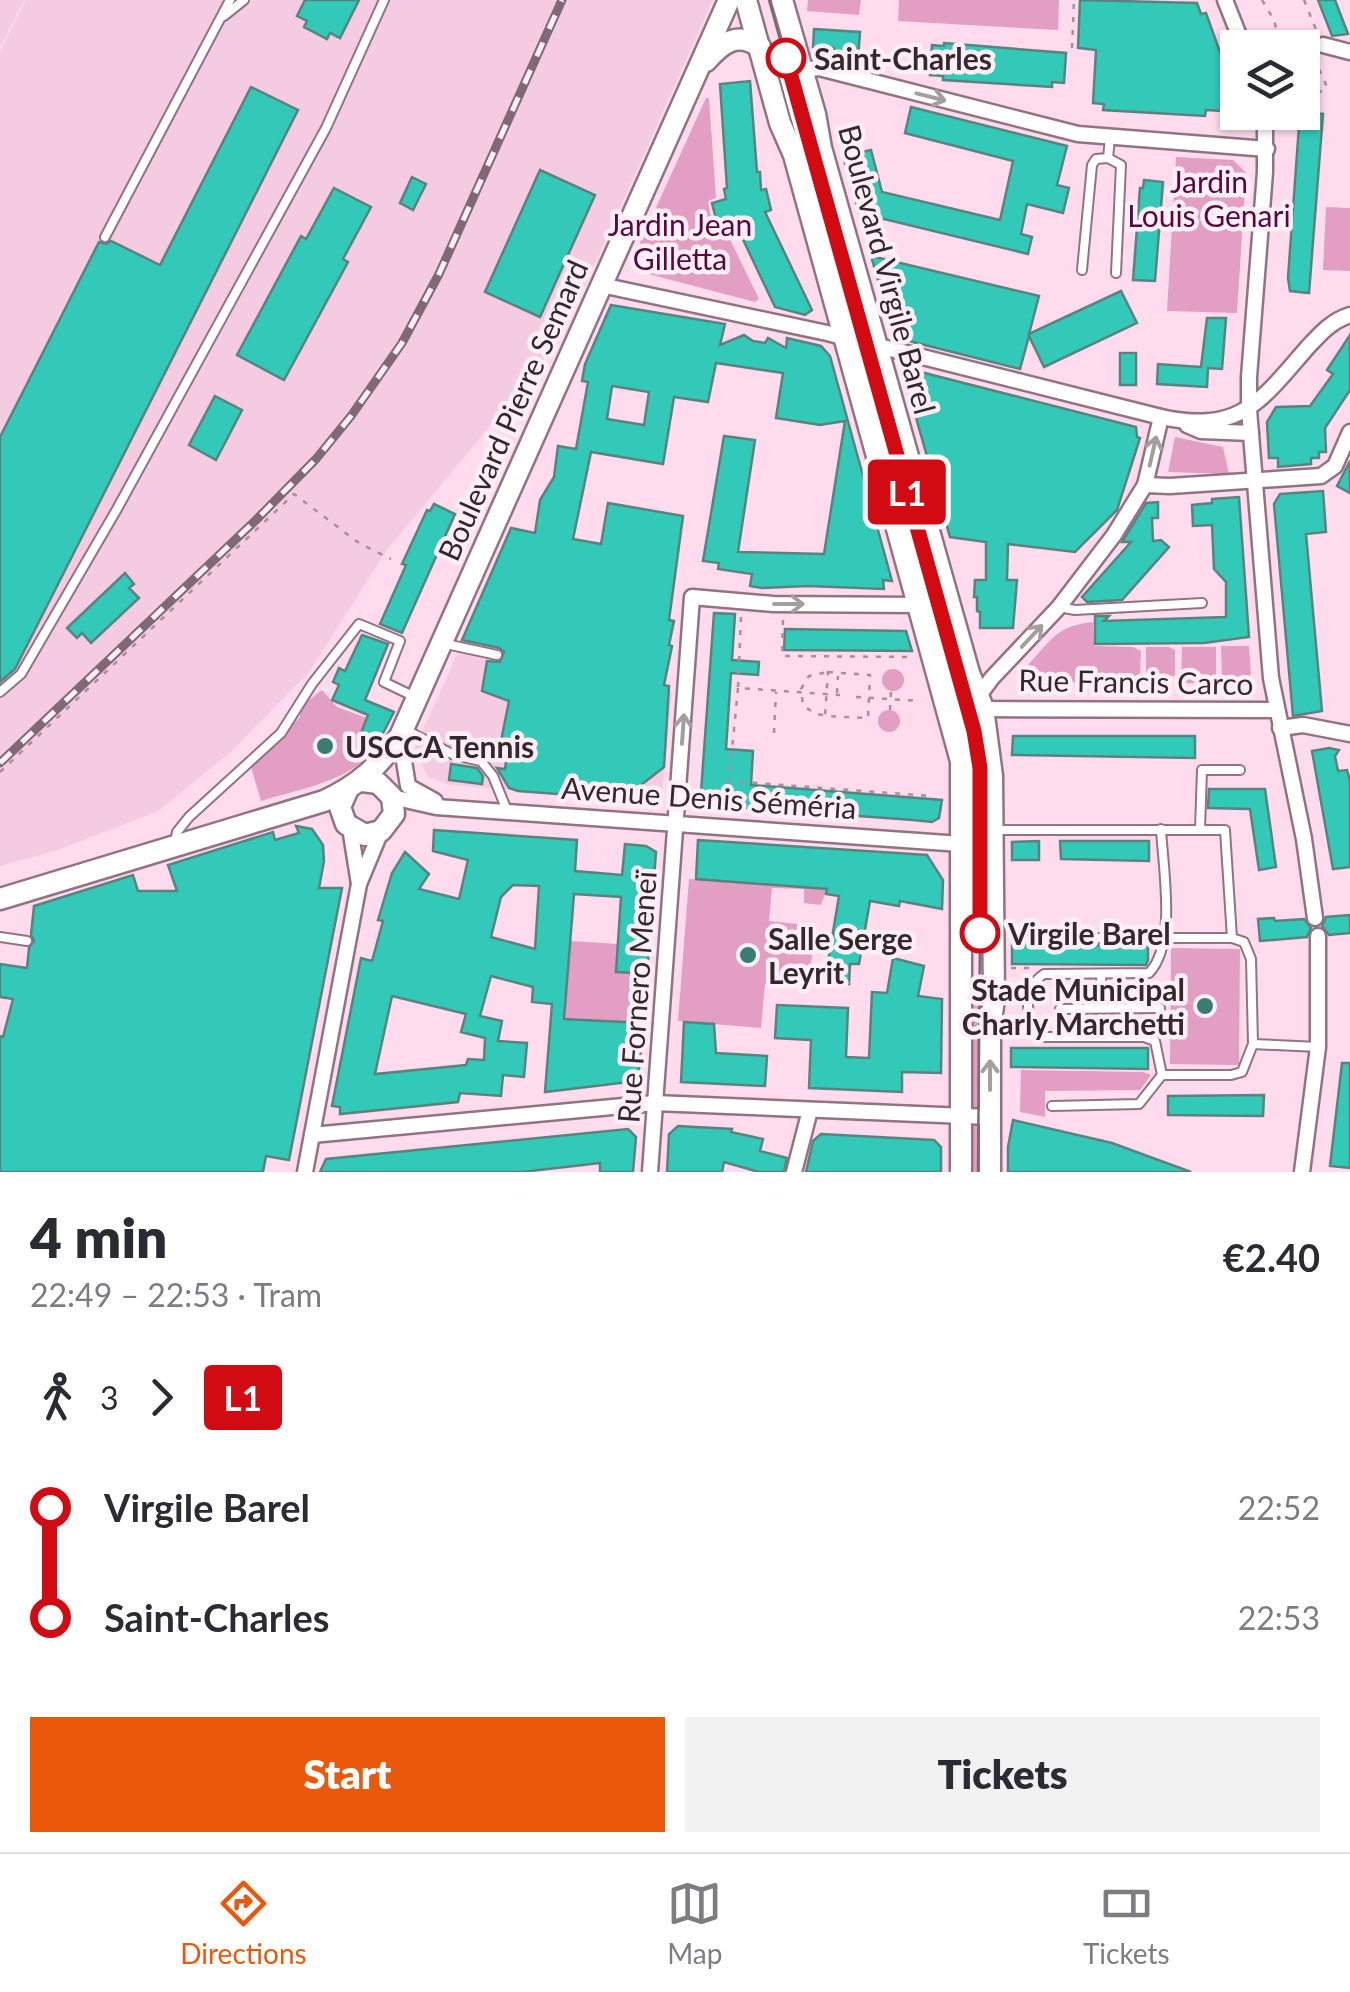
<!DOCTYPE html>
<html lang="en">
<head>
<meta charset="utf-8">
<style>
	:root { --surface:#fff; --page:#f2f2f3; --text:#2b2b33; --muted:#7c7c81; --line:#e1e1e2; --accent:#ea580c }
	body { margin:0; font-family:Lato,sans-serif; background:var(--page); color:var(--text); height:100vh; display:flex; flex-direction:column; font-size:38px; white-space:nowrap }
	* { box-sizing:border-box; margin:0 }
	p { font-size:32px; color:var(--muted) }
	.icon { flex:none; width:55px; height:55px; fill:none; stroke:currentColor; stroke-width:2; stroke-linecap:round; stroke-linejoin:round }
	.map { position:relative; height:1172px; overflow:hidden }
	.drawer { display:flex; flex-direction:column; background:var(--surface); flex:1 }
	.drawer>* { flex:none }
	.badge { padding:0 20px; border-radius:8px; font-size:35px; line-height:65px }
	.tools { position:absolute; left:1220px; top:30px; display:grid; gap:20px }
	.tools a { display:grid; place-items:center; width:100px; height:100px; border-radius:0px; background:var(--surface); box-shadow:0 2px 8px #0004; font-size:50px }
	.map>.badge { position:absolute; translate:-50% -50%; box-shadow:0 0 0 5px #fff }
	.legs { display:flex; align-items:center; gap:15px; height:110px; padding:0 30px; font-size:32px }
	.legs p { margin-inline-start:auto }
	.head { display:flex; align-items:center; justify-content:space-between; height:170px; padding:0 30px }
	h1 { font-size:55px; font-weight:800; line-height:75px }
	.action { display:flex; gap:20px; margin-top:auto; padding:20px 30px }
	.action a { flex:1; height:115px; border-radius:0px; background:var(--accent); color:#fff; font-size:40px; font-weight:800; line-height:115px; text-align:center }
	.action a+a { background:var(--page); color:var(--text) }
	ul { padding:0 30px; list-style:none }
	li { display:flex; align-items:center; gap:35px; height:110px; font-size:38px }
	li i { display:grid; place-items:center; width:15px; height:100%; margin:0 12px; background:currentColor }
	li i::after { content:''; width:25px; height:25px; margin:-12px; border:8px solid; border-radius:50%; background:var(--surface) }
	li p { margin-inline-start:auto }
	li:first-child i { background:linear-gradient(#0000 50%,currentColor 0) }
	li:last-child i { background:linear-gradient(currentColor 50%,#0000 0) }
	.tabs { display:flex; justify-content:space-around; align-items:center; height:140px; border-top:2px solid var(--line); background:var(--surface); font-size:28px; color:var(--muted) }
	.tabs a { display:grid; justify-items:center; gap:5px }
	.tabs .active { color:var(--accent) }
	.map>svg:first-child { display:block }
	.built { fill:#f4cbe1 }
	.green { fill:#e39ec4 }
	.building { fill:#33c9b9; stroke:#5b837d; stroke-width:2.5; fill-rule:evenodd }
	.lines { fill:none; stroke-linecap:round; stroke-linejoin:round }
	.lane-casing { stroke:#927384; stroke-width:12 }
	.street-casing { stroke:#927384; stroke-width:19 }
	.secondary-casing { stroke:#927384; stroke-width:25 }
	.path { stroke:#a98f9d; stroke-width:2.5; stroke-dasharray:5 8; stroke-linecap:butt }
	.lane { stroke:#fff; stroke-width:8 }
	.street { stroke:#fff; stroke-width:14 }
	.secondary { stroke:#fff; stroke-width:20 }
	.tram { stroke:#7e6974; stroke-width:2.5 }
	.rail-casing { stroke:#7e6974; stroke-width:9 }
	.rail { stroke:#feeff6; stroke-width:5; stroke-dasharray:15; stroke-linecap:butt }
	.oneway { stroke:#a49ea1 }
	.line-1-casing { stroke:#fff; stroke-width:22 }
	.line-1 { stroke:#d20a11; stroke-width:15 }
	.stop-1-dot { fill:#fff; stroke:#d20a11; stroke-width:5 }
	.poi-dot { fill:#377d74; stroke:#feeff6; stroke-width:4 }
	.labels { text-anchor:middle; dominant-baseline:central; stroke-width:9; stroke-linejoin:round; paint-order:stroke }
	.stop-label { font-size:30px; font-weight:bold; fill:#34272e; stroke:#feeff6; text-anchor:start }
	.park-label { font-size:30px; fill:#57083e; stroke:#feeff6 }
	.street-label { font-size:30px; fill:#34272e; stroke:#feeff6 }
	.poi-label { font-size:30px; font-weight:bold; fill:#34272e; stroke:#feeff6; text-anchor:start }
</style>
</head>
<body>
<div class="map">
<svg width="1350" height="1172" viewBox="0 0 1350 1172">
	<rect width="100%" height="100%" fill="#fedbed"/>
	<g class="built">
		<polygon points="0,0 24,0 0,48"/>
		<polygon points="26,0 713,0 559,344 552,341 541,365 386,551 310,671 231,752 158,811 58,850 0,866 0,52"/>
		<polygon points="458,652 672,691 662,793 653,801 449,785 427,776 415,748"/>
	</g>
	<g class="green">
		<polygon points="808,0 861,0 859,15 807,11"/>
		<polygon points="899,0 1059,0 1058,30 898,21"/>
		<polygon points="706,98 709,98 716,198 708,201 713,227 723,225 759,299 755,302 637,271 634,256"/>
		<polygon points="807,122 859,304 842,309 792,126"/>
		<polygon points="1176,157 1233,160 1246,173 1237,313 1167,311"/>
		<polygon points="1326,207 1350,208 1350,271 1323,270"/>
		<polygon points="877,372 961,671 948,675 862,376"/>
		<polygon points="1175,437 1223,447 1229,474 1168,472"/>
		<path d="M 1093,622 L 1094,646 L 1133,647 L 1141,651 L 1140,676 L 1090,676 L 1089,683 L 1028,680 L 1026,667 C 1051,641 1055,626 1093,622 Z"/>
		<polygon points="1221,646 1249,646 1251,674 1246,682 1222,679"/>
		<polygon points="1146,647 1169,647 1175,650 1175,676 1163,676 1162,683 1146,680"/>
		<polygon points="1182,647 1216,647 1216,676 1200,676 1199,683 1181,683"/>
		<circle cx="893" cy="680" r="11"/>
		<path d="M 322,690 L 337,707 L 367,718 L 361,732 L 380,741 C 357,781 302,788 261,801 L 251,767 L 300,717 L 301,706 Z"/>
		<circle cx="889" cy="721" r="11"/>
		<polygon points="978,731 986,811 969,811 962,732"/>
		<polygon points="689,879 827,889 821,905 804,903 804,889 772,888 769,921 817,926 807,987 765,984 761,1028 678,1021"/>
		<polygon points="570,941 618,944 617,971 647,974 643,1023 565,1018"/>
		<polygon points="1171,948 1240,949 1239,1065 1170,1064"/>
		<polygon points="969,1005 984,1006 983,1172 968,1172"/>
		<polygon points="1021,1070 1143,1072 1151,1075 1140,1090 1045,1091 1045,1117 1020,1112"/>
	</g>
	<g class="building">
		<polygon points="305,0 359,0 340,38 330,33 327,39 304,27 307,21 297,16"/>
		<polygon points="1080,0 1197,3 1201,14 1206,13 1231,83 1225,85 1230,98 1228,107 1222,111 1206,110 1205,116 1103,110 1104,104 1093,103 1096,50 1078,48"/>
		<polygon points="1318,0 1335,0 1348,34 1332,36"/>
		<polygon points="814,29 860,32 858,58 833,57 834,48 813,47"/>
		<polygon points="944,43 1066,53 1064,83 1052,82 1052,87 943,80 943,76 930,75 931,69 925,69 926,55 931,55 932,45 944,46"/>
		<polygon points="750,81 757,172 760,172 761,190 766,189 771,210 765,212 812,310 805,315 775,307 738,229 733,229 731,220 717,223 712,203 726,199 724,189 727,188 720,84"/>
		<polygon points="251,87 298,110 15,669 0,682 0,437 99,242 106,244 111,241 160,265"/>
		<polygon points="911,107 1067,146 1057,185 1069,188 1063,213 1027,204 1021,234 1032,237 1028,254 859,213 843,156 871,150 882,192 1000,220 1013,161 905,133"/>
		<polygon points="1300,112 1323,114 1309,293 1290,291 1288,278"/>
		<polygon points="540,170 595,195 540,317 485,292"/>
		<polygon points="412,177 426,184 413,210 400,203"/>
		<polygon points="1144,180 1163,182 1155,281 1133,280 1140,188 1143,188"/>
		<polygon points="334,188 371,207 343,259 348,262 284,380 237,355 301,236 306,239"/>
		<polygon points="871,256 1039,296 1029,334 1121,291 1137,323 1044,367 1029,336 1020,369 901,339 893,332"/>
		<path d="M 611,305 L 725,324 L 720,345 L 744,335 L 753,341 L 765,343 L 768,338 L 786,348 L 787,338 L 821,346 L 830,356 L 892,581 L 883,580 L 884,589 L 808,586 L 762,588 L 750,586 L 752,574 L 718,569 L 719,563 L 703,561 L 724,436 L 755,440 L 738,552 L 824,554 L 845,421 L 820,425 L 776,418 L 783,373 L 716,363 L 708,402 L 674,397 L 663,464 L 591,452 L 573,539 L 601,544 L 608,503 L 683,516 L 669,620 L 674,621 L 669,645 L 672,646 L 664,685 L 669,686 L 664,767 L 641,785 L 652,795 L 623,793 L 623,799 L 518,791 L 509,788 L 497,768 L 505,769 L 508,748 L 500,746 L 509,701 L 482,691 L 487,661 L 500,662 L 504,652 L 499,648 L 462,640 L 511,528 L 535,533 L 540,500 L 554,477 L 558,446 L 576,449 L 588,382 L 582,381 L 585,364 ZM 612,386 L 649,392 L 644,425 L 607,419 Z"/>
		<polygon points="1207,318 1226,318 1222,369 1208,368 1207,387 1157,384 1158,364 1201,367"/>
		<polygon points="1350,335 1350,390 1325,428 1326,452 1319,452 1319,458 1311,458 1311,464 1278,467 1278,458 1269,458 1267,422 1276,407 1310,406 1333,374 1327,370"/>
		<rect x="1120" y="353" width="16" height="32"/>
		<polygon points="913,370 1136,427 1137,437 1140,438 1117,510 1075,552 1008,544 1007,580 1017,580 1013,628 980,628 980,612 977,611 977,597 974,597 975,580 986,580 986,542 950,537 905,379"/>
		<polygon points="215,396 242,410 216,460 189,445"/>
		<polygon points="1350,461 1350,493 1337,486"/>
		<polygon points="1323,491 1326,532 1306,534 1322,711 1293,716 1274,504 1280,494"/>
		<polygon points="1239,497 1249,637 1204,643 1095,644 1095,616 1109,616 1104,621 1226,617 1226,582 1214,569 1212,525 1193,526 1192,505 1212,503 1212,499"/>
		<polygon points="1158,502 1158,518 1152,518 1153,541 1161,540 1169,547 1122,600 1087,602 1082,597 1131,542 1122,542 1146,503"/>
		<polygon points="434,504 455,514 402,633 380,624 406,565 402,564 427,510 430,511"/>
		<polygon points="125,573 134,584 129,588 139,598 91,643 82,633 77,638 67,628"/>
		<polygon points="714,613 735,614 732,660 759,662 758,675 731,673 726,749 753,751 751,785 942,800 939,818 932,822 913,820 707,805 701,792"/>
		<polygon points="785,629 906,631 912,651 784,650"/>
		<polygon points="362,635 388,644 365,700 394,712 379,741 361,733 368,715 332,700 339,685 333,682 339,668 345,671"/>
		<polygon points="1013,736 1195,736 1195,758 1012,755"/>
		<polygon points="1329,748 1339,750 1335,756 1338,771 1347,770 1350,781 1350,867 1333,869 1312,751"/>
		<polygon points="451,764 477,768 483,776 482,784 449,780"/>
		<polygon points="1209,789 1265,789 1276,867 1259,870 1250,809 1208,808"/>
		<polygon points="296,826 312,829 323,845 324,861 319,888 342,888 289,1160 266,1156 263,1172 0,1172 0,1036 3,1037 13,999 0,997 0,964 27,968 29,948 34,941 31,935 34,906 133,875 138,891 177,891 168,865 273,832 275,840 299,833"/>
		<path d="M 434,830 L 577,840 L 575,871 L 622,875 L 625,844 L 646,846 L 656,852 L 648,962 L 636,961 L 636,973 L 616,972 L 621,897 L 574,894 L 564,1019 L 643,1023 L 638,1081 L 545,1092 L 552,1004 L 532,1002 L 533,987 L 491,976 L 480,1016 L 502,1021 L 498,1041 L 527,1043 L 524,1077 L 503,1075 L 501,1096 L 460,1093 L 458,1102 L 340,1114 L 340,1107 L 332,1106 L 361,958 L 372,961 L 383,921 L 378,920 L 392,873 L 405,852 L 429,874 L 419,889 L 459,899 L 468,860 L 433,851 ZM 513,885 L 539,886 L 535,949 L 491,937 L 501,897 ZM 392,996 L 466,1014 L 461,1032 L 485,1038 L 484,1060 L 468,1059 L 466,1065 L 375,1074 Z"/>
		<polygon points="698,840 927,855 943,880 942,909 900,901 899,906 870,901 859,964 850,964 849,984 825,980 839,896 826,894 827,889 696,879"/>
		<polygon points="1039,841 1039,860 1012,860 1012,842"/>
		<polygon points="1060,841 1149,841 1149,861 1061,859"/>
		<polygon points="1350,915 1350,933 1329,935 1322,926 1326,917"/>
		<polygon points="1274,918 1275,921 1304,919 1311,928 1307,937 1260,941 1258,919"/>
		<polygon points="1012,944 1148,946 1148,960 1146,965 1012,964"/>
		<polygon points="893,958 924,966 918,996 942,999 941,1073 902,1072 902,1092 809,1088 811,1040 775,1038 777,1005 848,1008 846,1057 869,1058 872,992 887,993"/>
		<polygon points="684,1022 714,1024 716,1053 767,1056 765,1086 681,1082"/>
		<polygon points="1011,1048 1148,1048 1148,1069 1011,1067"/>
		<polygon points="1342,1063 1350,1063 1350,1168 1330,1166"/>
		<polygon points="1264,1095 1263,1116 1168,1115 1168,1096"/>
		<polygon points="1013,1120 1112,1143 1191,1172 1008,1172 1008,1147"/>
		<polygon points="678,1126 732,1129 731,1132 763,1139 760,1151 787,1158 784,1172 759,1172 724,1162 722,1172 667,1172 669,1134"/>
		<polygon points="628,1129 636,1137 633,1172 600,1172 600,1163 522,1172 320,1172 326,1159"/>
		<polygon points="821,1134 934,1140 941,1147 941,1172 806,1172 813,1141"/>
	</g>
	<g class="lines">
		<defs>
			<g id="lane">
				<polyline points="224,16 244,0"/>
				<polyline points="1108,158 1121,165 1116,273"/>
				<polyline points="105,237 230,0"/>
				<polyline points="1082,270 1092,165 1096,159 1108,158 1110,138"/>
				<polyline points="1059,607 1075,610 1202,603"/>
				<polyline points="446,644 497,655"/>
				<polyline points="0,692 21,674 117,509 326,128 384,0"/>
				<polyline points="406,730 454,755 481,761 493,776 508,813"/>
				<polyline points="1200,829 1202,770 1240,770"/>
				<polyline points="994,830 1225,830 1232,938 1244,942 1251,959 1253,1044 1318,1047"/>
				<polyline points="175,842 177,832 189,817 281,733 312,684 359,624 400,641 384,682 415,697"/>
				<polyline points="0,937 27,941"/>
				<polyline points="1019,938 1232,938"/>
				<polyline points="1101,974 1102,1008"/>
				<polyline points="1060,1009 1160,1008"/>
				<polyline points="1162,1075 1231,1075 1242,1072 1253,1044"/>
				<path d="M 1052,1106 L 1139,1104 L 1162,1075 L 1155,1041 L 1144,1037 L 1042,1037 C 1024,1021 1022,988 1044,974 L 1149,973 C 1177,944 1163,868 1161,829"/>
			</g>
			<g id="street">
				<polyline points="1225,0 1244,48"/>
				<polyline points="1323,45 1350,52"/>
				<polyline points="802,70 819,68 1078,134 1267,149"/>
				<polyline points="1265,112 1265,172 1249,377 1249,410 1271,678 1304,839 1315,918"/>
				<path d="M 601,285 L 827,333 L 1161,417 C 1240,434 1260,402 1307,348 C 1320,334 1331,321 1350,315"/>
				<polyline points="1187,425 1201,431 1251,433"/>
				<polyline points="1145,485 1170,486 1321,476 1335,466 1350,432"/>
				<polyline points="977,709 1276,710"/>
				<polyline points="968,710 992,678 1059,607 1114,535 1145,485 1161,417"/>
				<polyline points="1280,728 1303,725 1350,734"/>
				<polyline points="400,736 408,786 435,801"/>
				<polyline points="392,797 436,807 961,844"/>
				<polyline points="350,828 359,884"/>
				<polyline points="312,1135 655,1103 990,1117"/>
				<polyline points="305,1172 359,884 381,831"/>
				<polyline points="650,1172 692,597 773,604 920,605"/>
				<polyline points="794,1172 810,1110"/>
				<polyline points="1302,1172 1318,1047 1318,936"/>
			</g>
			<g id="secondary">
				<polyline points="746,0 780,123 794,155 961,761 961,1172"/>
				<polyline points="782,0 815,114 821,148 969,673 983,708 992,776 994,999 990,1028 990,1172"/>
				<path d="M 706,61 C 722,43 737,31 760,47"/>
				<polyline points="348,789 340,807 346,824 365,835 381,831 394,814 392,797 378,783 362,781"/>
				<path d="M 0,899 L 324,801 C 359,785 378,767 400,736 L 729,0"/>
			</g>
		</defs>
		<use href="#lane" class="lane-casing"/>
		<use href="#street" class="street-casing"/>
		<use href="#secondary" class="secondary-casing"/>
		<g class="path">
			<polyline points="1262,0 1274,20 1281,48"/>
			<polyline points="1304,0 1317,32"/>
			<polyline points="1072,48 1074,0"/>
			<polyline points="1302,78 1314,96 1327,87 1318,67 1319,58"/>
			<polyline points="741,617 738,688 840,695"/>
			<polyline points="783,620 782,656 913,657"/>
			<polygon points="828,672 870,675 868,718 825,716"/>
			<polyline points="738,688 729,781 931,796"/>
			<polyline points="837,693 838,676"/>
			<polyline points="856,697 921,701"/>
			<polyline points="890,710 891,691"/>
			<polyline points="823,715 815,714 803,705 801,689 809,676 828,672"/>
			<polyline points="774,733 776,692"/>
			<polyline points="0,772 294,494 359,543 391,559"/>
			<polyline points="1011,968 1033,968"/>
		</g>
		<use href="#lane" class="lane"/>
		<use href="#street" class="street"/>
		<use href="#secondary" class="secondary"/>
		<polyline class="tram" points="769,0 976,742 980,768 981,814 978,1172"/>
		<defs>
			<polyline id="rail" points="0,763 256,520 316,459 351,416 402,343 439,274 562,0"/>
		</defs>
		<use href="#rail" class="rail-casing"/>
		<use href="#rail" class="rail"/>
	</g>
	<defs><path id="oneway-shaft" d="M-6 0H5M1.5-3L5.5 0L1.5 3" fill="none" stroke-width="1.6" stroke-linecap="round" stroke-linejoin="round" transform="scale(2.5)"/></defs>
	<g class="oneway">
		<use href="#oneway-shaft" transform="translate(931 97) rotate(14)"/>
		<use href="#oneway-shaft" transform="translate(1153 451) rotate(-77)"/>
		<use href="#oneway-shaft" transform="translate(789 604)"/>
		<use href="#oneway-shaft" transform="translate(1032 636) rotate(-47)"/>
		<use href="#oneway-shaft" transform="translate(683 729) rotate(-86)"/>
		<use href="#oneway-shaft" transform="translate(990 1075) rotate(-90)"/>
	</g>
	<g class="lines">
		<defs>
			<polyline id="line-1" points="786,58 974,731 980,768 980,933"/>
		</defs>
		<use href="#line-1" class="line-1-casing"/>
		<use href="#line-1" class="line-1"/>
	</g>
	<g class="stop-1-dot">
		<circle cx="786" cy="58" r="18"/>
		<circle cx="980" cy="933" r="18"/>
	</g>
	<g class="poi-dot">
		<circle cx="325" cy="746" r="10"/>
		<circle cx="748" cy="955" r="10"/>
		<circle cx="1205" cy="1006" r="10"/>
	</g>
	<g class="labels">
		<g class="stop-label">
			<text x="814" y="58">Saint-Charles</text>
			<text x="1008" y="933">Virgile Barel</text>
		</g>
		<g class="park-label">
			<text x="1209" y="181">Jardin<tspan x="1209" dy="34">Louis Genari</tspan></text>
			<text x="680" y="224">Jardin Jean<tspan x="680" dy="34">Gilletta</tspan></text>
		</g>
		<g class="street-label">
			<text transform="translate(888 269) rotate(75)">Boulevard Virgile Barel</text>
			<text transform="translate(512 410) rotate(-66)">Boulevard Pierre Semard</text>
			<text transform="translate(1136 681) rotate(1)">Rue Francis Carco</text>
			<text transform="translate(709 797) rotate(4)">Avenue Denis Séméria</text>
			<text transform="translate(636 997) rotate(-86)">Rue Fornero Meneï</text>
		</g>
		<g class="poi-label">
			<text x="345" y="746">USCCA Tennis</text>
			<text x="768" y="938">Salle Serge<tspan x="768" dy="34">Leyrit</tspan></text>
			<text x="1185" y="989" text-anchor="end">Stade Municipal<tspan x="1185" dy="34">Charly Marchetti</tspan></text>
		</g>
	</g>
</svg>
<div class="tools">
<a><svg class="icon" aria-label="layers" viewBox="0 0 24 24"><path d="M12 4l9 5-9 5-9-5zM3 14l9 5 9-5"/></svg></a>
</div>
<b class="badge" style="left:907px;top:492px;background:#d20a11;color:#fff">L1</b>
</div>
<section class="drawer">
<div class="head"><div><h1>4 min</h1><p>22:49 – 22:53 · Tram</p></div><b>€2.40</b></div>
<div class="legs"><svg class="icon" aria-label="walk" viewBox="0 0 24 24"><circle cx="13" cy="4" r="2"/><path d="M13 8l-2 6 4 7M11 14l-3 7M7 12l3-4h3l4 4"/></svg>3<svg class="icon" aria-label="forward" viewBox="0 0 24 24"><path d="M9 5l7 7-7 7"/></svg><b class="badge" style="background:#d20a11;color:#fff">L1</b></div>
<ul>
<li><i style="color:#d20a11"></i><b>Virgile Barel</b><p>22:52</p></li>
<li><i style="color:#d20a11"></i><b>Saint-Charles</b><p>22:53</p></li>
</ul>
<div class="action"><a>Start</a><a>Tickets</a></div>
</section>
<nav class="tabs">
<a class="active"><svg class="icon" aria-label="directions" viewBox="0 0 24 24"><path d="M12 3l9 9-9 9-9-9zM9 14v-3h6M13 9l2 2-2 2"/></svg>Directions</a>
<a><svg class="icon" aria-label="map" viewBox="0 0 24 24"><path d="M3 6l6-2 6 2 6-2v14l-6 2-6-2-6 2zM9 4v14M15 6v14"/></svg>Map</a>
<a><svg class="icon" aria-label="tickets" viewBox="0 0 24 24"><path d="M3 7h18v10H3zM15 7v10"/></svg>Tickets</a>
</nav>
</body>
</html>
